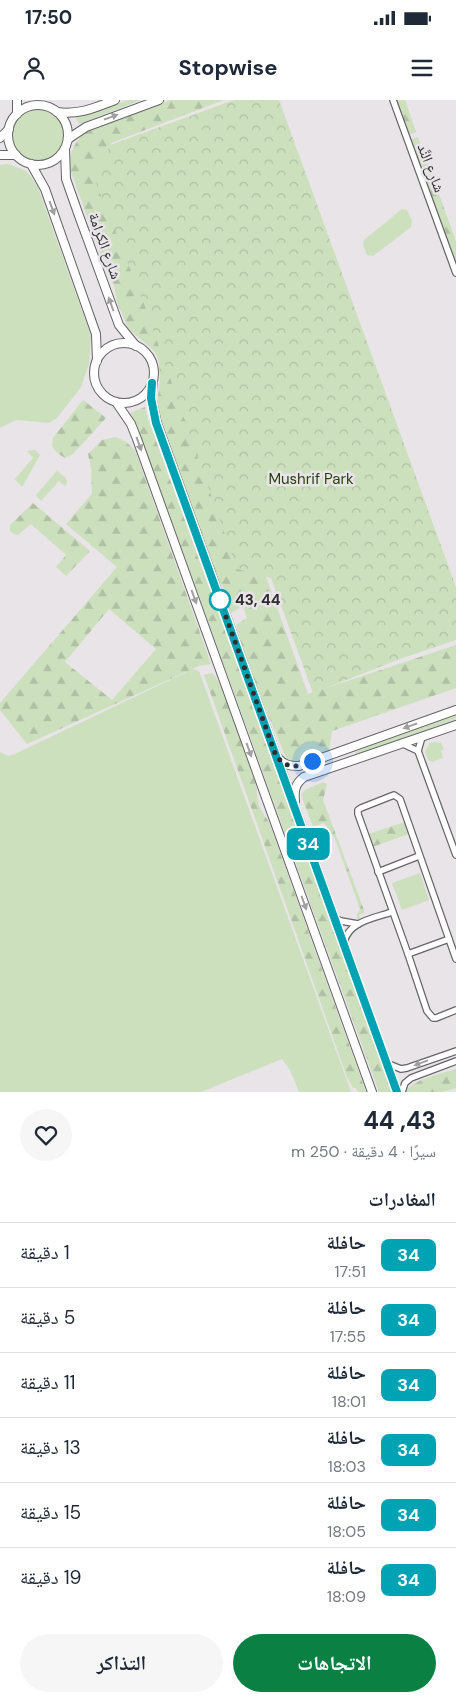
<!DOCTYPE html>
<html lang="ar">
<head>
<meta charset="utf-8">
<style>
	:root { --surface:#fff; --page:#f6f6f7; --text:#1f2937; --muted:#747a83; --line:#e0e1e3; --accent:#0b8043 }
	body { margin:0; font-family:"DM Sans","Noto Naskh Arabic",sans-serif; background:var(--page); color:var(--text); direction:rtl; height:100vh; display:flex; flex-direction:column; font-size:19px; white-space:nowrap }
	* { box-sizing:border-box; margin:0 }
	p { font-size:16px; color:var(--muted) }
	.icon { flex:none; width:28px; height:28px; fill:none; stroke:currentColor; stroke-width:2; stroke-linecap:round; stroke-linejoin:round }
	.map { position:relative; height:992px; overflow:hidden; direction:ltr }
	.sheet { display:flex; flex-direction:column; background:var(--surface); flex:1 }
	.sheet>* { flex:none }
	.badge { padding:0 10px; border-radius:8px; font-size:18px; line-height:32px }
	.you { position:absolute; width:25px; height:25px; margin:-12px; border:4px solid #fff; border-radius:50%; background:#1a73e8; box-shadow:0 0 0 8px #1a73e833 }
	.map>.badge { position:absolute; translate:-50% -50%; box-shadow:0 0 0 2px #fff }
	h2 { padding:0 20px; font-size:19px; line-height:45px }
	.round { display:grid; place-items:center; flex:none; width:52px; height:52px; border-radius:26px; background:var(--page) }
	.head { display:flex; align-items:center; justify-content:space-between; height:85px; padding:0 20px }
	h1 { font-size:24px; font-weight:700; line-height:38px }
	.primary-button { display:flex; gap:10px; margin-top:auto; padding:10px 20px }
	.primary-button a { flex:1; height:58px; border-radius:30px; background:var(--accent); color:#fff; font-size:20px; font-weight:700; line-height:58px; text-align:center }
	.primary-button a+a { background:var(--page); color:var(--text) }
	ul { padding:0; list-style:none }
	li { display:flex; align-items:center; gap:15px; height:65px; padding:0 20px; border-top:1px solid var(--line) }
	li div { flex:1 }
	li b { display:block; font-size:19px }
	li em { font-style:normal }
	li .badge { min-width:55px; font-weight:700; text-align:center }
	.status { display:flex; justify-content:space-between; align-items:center; height:35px; padding:0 25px; background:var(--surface); direction:ltr }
	.status svg { height:14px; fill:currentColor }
	header { display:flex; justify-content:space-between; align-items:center; height:65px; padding:0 20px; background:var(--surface); font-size:22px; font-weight:700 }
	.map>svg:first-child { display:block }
	.grass { fill:#cce0be }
	.forest { fill:url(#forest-firs); fill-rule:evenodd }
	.park { fill:url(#park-crowns) }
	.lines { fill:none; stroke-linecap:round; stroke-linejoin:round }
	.street-casing { stroke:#676467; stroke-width:8 }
	.secondary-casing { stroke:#676467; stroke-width:10 }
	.street { stroke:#fff; stroke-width:5.5 }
	.secondary { stroke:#fff; stroke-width:8 }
	.oneway { fill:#a1a0a1 }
	.line-casing { stroke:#fff; stroke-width:11 }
	.line { stroke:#00a3b4; stroke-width:8 }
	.walk { stroke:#2e2d2e; stroke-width:5; stroke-dasharray:0 9 }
	.stop-dot { fill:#fff; stroke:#00a3b4; stroke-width:2.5 }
	.labels { text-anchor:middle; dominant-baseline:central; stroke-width:5; stroke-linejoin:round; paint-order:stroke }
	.street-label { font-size:15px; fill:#2e2d2e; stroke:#e8e4e7 }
	.park-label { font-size:15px; fill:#27420e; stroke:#e8e4e7 }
	.stop-label { font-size:15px; font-weight:bold; fill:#2e2d2e; stroke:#e8e4e7; text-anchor:start }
</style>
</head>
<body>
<div class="status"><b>17:50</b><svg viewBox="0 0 49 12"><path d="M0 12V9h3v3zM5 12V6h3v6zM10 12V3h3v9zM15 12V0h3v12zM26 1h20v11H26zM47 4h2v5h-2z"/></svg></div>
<header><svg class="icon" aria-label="menu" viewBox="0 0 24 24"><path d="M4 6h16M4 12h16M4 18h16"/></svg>Stopwise<svg class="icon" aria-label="person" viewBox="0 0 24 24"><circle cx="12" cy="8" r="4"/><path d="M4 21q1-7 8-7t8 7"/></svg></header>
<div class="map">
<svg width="456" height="992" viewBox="0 0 456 992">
	<defs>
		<pattern id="forest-firs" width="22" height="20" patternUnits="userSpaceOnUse" patternTransform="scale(1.25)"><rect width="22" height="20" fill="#cce0be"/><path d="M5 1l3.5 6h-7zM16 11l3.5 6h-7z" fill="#b0c0a4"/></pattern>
		<pattern id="park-crowns" width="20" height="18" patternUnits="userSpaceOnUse" patternTransform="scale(1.25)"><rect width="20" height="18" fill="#cce0be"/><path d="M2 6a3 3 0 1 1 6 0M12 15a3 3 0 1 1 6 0" fill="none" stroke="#b0c0a4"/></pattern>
	</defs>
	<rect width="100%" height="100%" fill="#e8e4e7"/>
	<g class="grass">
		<polygon points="128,0 141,0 79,24 75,16 86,15"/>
		<circle cx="38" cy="36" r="26"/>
		<polygon points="8,64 26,71 37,85 91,236 89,264 81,287 57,318 49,323 16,320 0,328 0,65"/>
		<polygon points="402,109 407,110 412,120 411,127 373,156 367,155 363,145 364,140"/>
		<polygon points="35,350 40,355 22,387 15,379 33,358 27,351"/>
		<polygon points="57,371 66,378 67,383 65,386 59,381 41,401 36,395"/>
		<polygon points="193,569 199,571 351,992 299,992 290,970 282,959 201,992 0,992 0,652 8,656 15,654"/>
		<polygon points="456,614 456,619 355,655 356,652 362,649"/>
		<polygon points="435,642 441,643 444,649 441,651 443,658 432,662 428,660 425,651 430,643"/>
		<polygon points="420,773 429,800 402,810 392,783"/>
	</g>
	<g class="forest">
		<path d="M 170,0 L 224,0 L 111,43 L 308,594 L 456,545 L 456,588 L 332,631 L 329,652 L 294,663 L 286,658 L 266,610 L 256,591 L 236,525 L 247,518 L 243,506 L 231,513 L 222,485 L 218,482 L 159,312 L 157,304 L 160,280 L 159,261 L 155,252 L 128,228 L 117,202 L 114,185 L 106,169 L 70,69 C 68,54 74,44 84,33 Z"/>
		<polygon points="395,0 405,0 416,32 408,35"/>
		<polygon points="418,37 456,141 456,167 410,40"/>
		<polygon points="83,300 106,318 73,354 65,358 57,353 52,346 53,338"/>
		<polygon points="145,307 147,316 392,992 379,992 137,326 130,313"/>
		<path d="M 115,337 L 125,341 L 135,350 L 211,564 L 199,566 L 27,644 L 0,610 L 0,603 L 117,467 L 66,424 L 92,394 L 91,368 L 88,354 L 102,340 ZM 109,509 L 156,549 L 112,600 L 65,562 Z"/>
		<polygon points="33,403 90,451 66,476 56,467 66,455 31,424 18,435 14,434 10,431 10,425"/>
		<path d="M 212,573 C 224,581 251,670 257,689 C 256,703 261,711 269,722 L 366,992 L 358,992 L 356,988 L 353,988 L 347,977 L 204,575 Z"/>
		<polygon points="323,682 327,684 323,700 364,810 364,813 359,815 361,821 357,819 357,814 360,809 335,739 324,723 313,727 301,695 305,690"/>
		<polygon points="405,722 409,734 372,747 368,734"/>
		<path d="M 456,969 L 456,988 L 442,992 L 406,992 C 411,980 443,973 456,969 Z"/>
	</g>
	<polygon class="park" points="234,0 279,0 456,487 456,540 400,559 313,593 271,478 237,469 144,204 93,75 104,54 113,44"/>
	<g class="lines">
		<defs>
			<g id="street">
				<polyline points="393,0 456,173"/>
				<polyline points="422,637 418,651 456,755"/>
				<polyline points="403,644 418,651"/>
				<polyline points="378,772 419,756"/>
				<polyline points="333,817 341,821 358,824"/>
				<path d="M 344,842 C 349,821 375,818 392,812"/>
				<polyline points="408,854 449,839"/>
				<polyline points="456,859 400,699 394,695 361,708 358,710 358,714 408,854 427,911 433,918 436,918 456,910"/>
				<polyline points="386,963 401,969 407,968 456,951"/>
				<polyline points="402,992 405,983 411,978 456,961"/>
			</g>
			<g id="secondary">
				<circle cx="38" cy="35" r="30"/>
				<path d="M 57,12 C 79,15 94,8 115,0"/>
				<polyline points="17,14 17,0"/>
				<polyline points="0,38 9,29"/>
				<polyline points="68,39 86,27 159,0"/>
				<polyline points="65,49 66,79 78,113 119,225 136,246"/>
				<polyline points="0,55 16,55"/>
				<polyline points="31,64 45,89 96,234 97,261"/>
				<circle cx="124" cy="273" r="30"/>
				<polyline points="153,283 151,297 157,323 397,992"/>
				<polyline points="116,302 131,324 137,339 372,992"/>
				<path d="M 278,658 C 284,665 290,666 299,666 L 456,610"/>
				<path d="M 295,701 C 294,690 295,684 304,677 L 456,625"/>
			</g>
		</defs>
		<use href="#street" class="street-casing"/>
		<use href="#secondary" class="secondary-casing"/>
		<use href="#street" class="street"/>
		<use href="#secondary" class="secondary"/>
	</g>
	<defs><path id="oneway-solid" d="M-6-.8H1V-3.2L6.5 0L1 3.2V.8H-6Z" transform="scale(1.25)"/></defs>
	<g class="oneway">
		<use href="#oneway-solid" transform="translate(111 17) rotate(-20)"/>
		<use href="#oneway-solid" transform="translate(52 108) rotate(70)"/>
		<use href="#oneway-solid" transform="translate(111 204) rotate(-110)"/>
		<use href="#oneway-solid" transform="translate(139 344) rotate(70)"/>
		<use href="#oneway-solid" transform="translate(194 497) rotate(70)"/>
		<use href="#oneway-solid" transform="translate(410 626) rotate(161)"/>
		<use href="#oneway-solid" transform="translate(249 650) rotate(70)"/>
		<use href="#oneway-solid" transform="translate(304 803) rotate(70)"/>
		<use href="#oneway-solid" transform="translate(421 963) rotate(160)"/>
	</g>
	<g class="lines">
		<defs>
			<polyline id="line" points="152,283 151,298 156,323 397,992"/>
		</defs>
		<use href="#line" class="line-casing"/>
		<use href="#line" class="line"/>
		<path class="walk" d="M 220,500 L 276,656 C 289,670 296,667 312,661"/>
	</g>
	<circle class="stop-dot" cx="220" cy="500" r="10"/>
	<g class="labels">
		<g class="street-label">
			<text transform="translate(431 68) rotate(69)">شارع النَّد</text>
			<text transform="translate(105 146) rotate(70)">شارع الكرامة</text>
		</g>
		<g class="park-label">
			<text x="311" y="379">Mushrif Park</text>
		</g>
		<g class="stop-label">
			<text x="235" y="500">43, 44</text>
		</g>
	</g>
</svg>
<div class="you" style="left:312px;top:661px"></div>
<b class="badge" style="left:308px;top:744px;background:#00a3b4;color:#fff">34</b>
</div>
<section class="sheet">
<div class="head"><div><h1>43, 44</h1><p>سيرًا · 4 دقيقة · 250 m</p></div><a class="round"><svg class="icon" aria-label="heart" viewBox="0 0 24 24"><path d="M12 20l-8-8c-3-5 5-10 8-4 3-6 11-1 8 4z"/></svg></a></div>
<h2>المغادرات</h2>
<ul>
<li><span class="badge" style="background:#00a3b4;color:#fff">34</span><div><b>حافلة</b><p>17:51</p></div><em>1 دقيقة</em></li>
<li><span class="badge" style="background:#00a3b4;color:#fff">34</span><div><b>حافلة</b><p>17:55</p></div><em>5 دقيقة</em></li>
<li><span class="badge" style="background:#00a3b4;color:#fff">34</span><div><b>حافلة</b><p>18:01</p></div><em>11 دقيقة</em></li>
<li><span class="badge" style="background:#00a3b4;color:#fff">34</span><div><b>حافلة</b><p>18:03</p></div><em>13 دقيقة</em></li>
<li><span class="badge" style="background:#00a3b4;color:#fff">34</span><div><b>حافلة</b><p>18:05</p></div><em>15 دقيقة</em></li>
<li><span class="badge" style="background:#00a3b4;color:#fff">34</span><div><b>حافلة</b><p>18:09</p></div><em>19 دقيقة</em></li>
</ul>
<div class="primary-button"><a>الاتجاهات</a><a>التذاكر</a></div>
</section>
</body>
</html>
